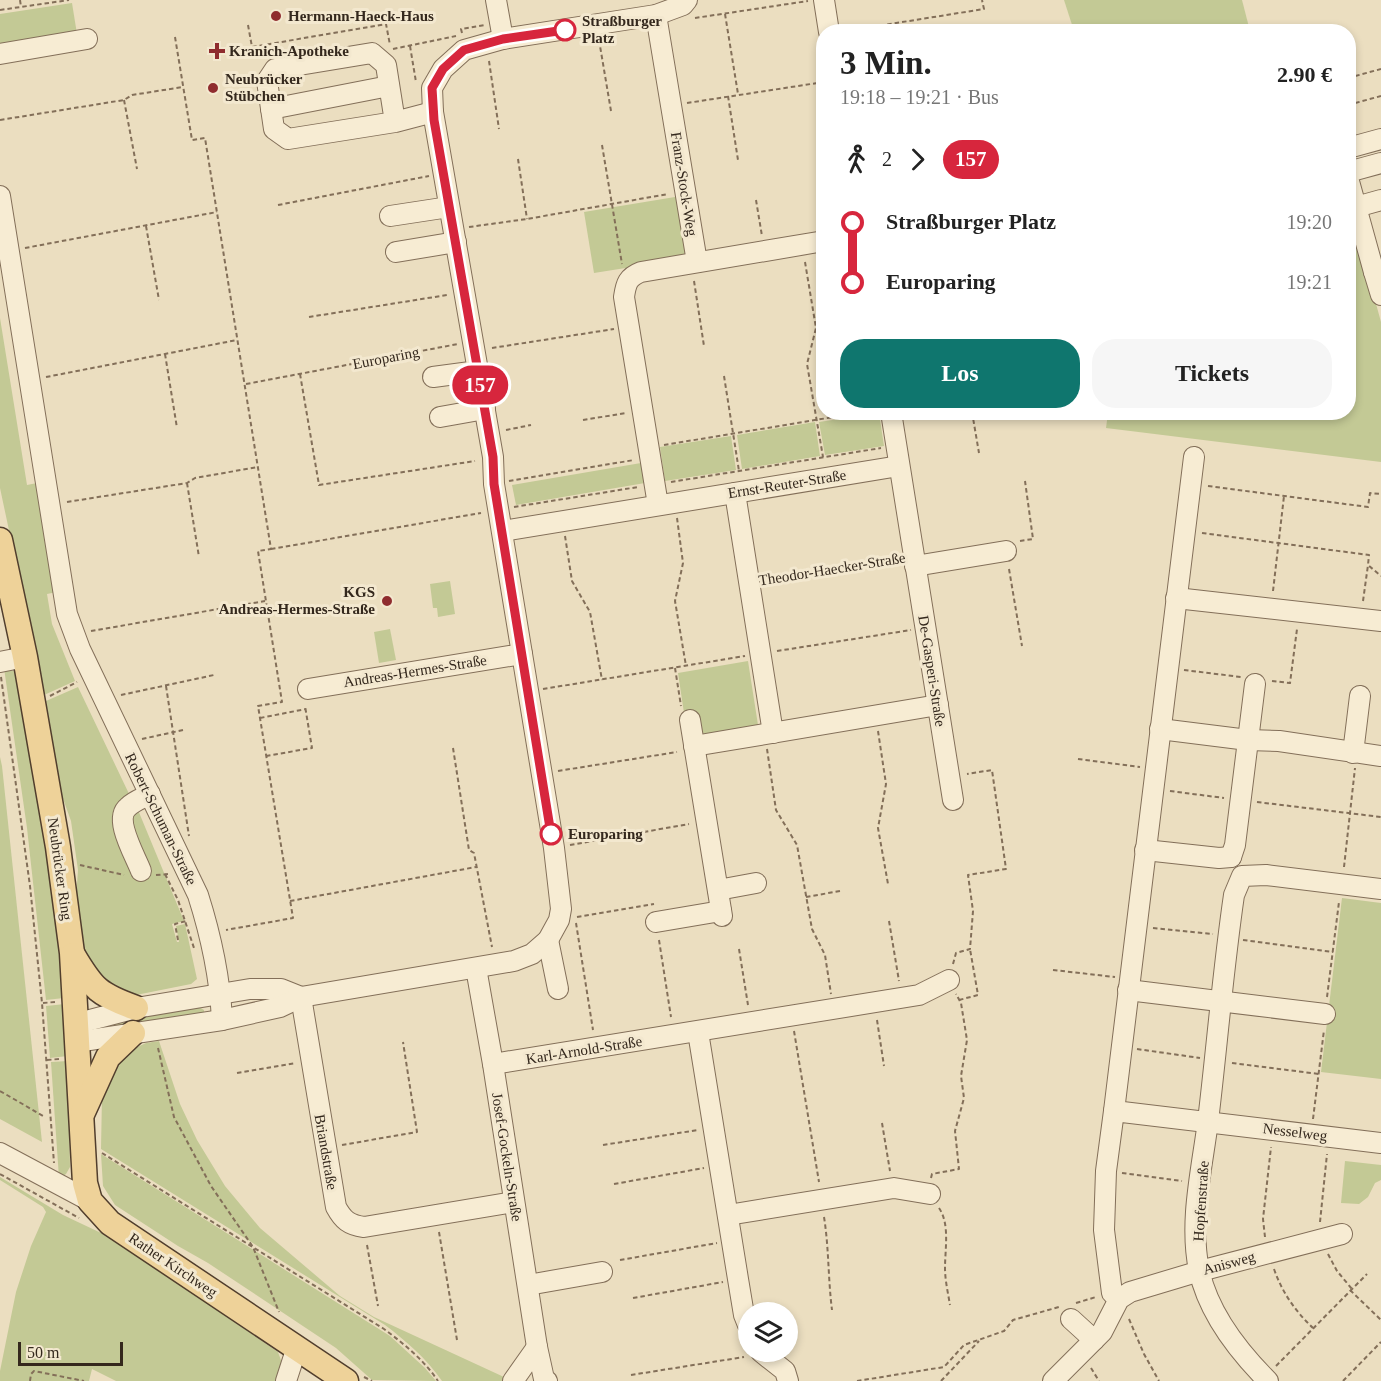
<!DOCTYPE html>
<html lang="de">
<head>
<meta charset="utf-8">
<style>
	:root { --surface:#fff; --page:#f6f6f6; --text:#222; --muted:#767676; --accent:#0f766e }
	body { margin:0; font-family:"Times New Roman",serif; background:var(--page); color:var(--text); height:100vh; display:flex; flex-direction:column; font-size:22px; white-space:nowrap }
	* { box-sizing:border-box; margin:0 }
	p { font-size:20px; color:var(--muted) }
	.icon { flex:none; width:33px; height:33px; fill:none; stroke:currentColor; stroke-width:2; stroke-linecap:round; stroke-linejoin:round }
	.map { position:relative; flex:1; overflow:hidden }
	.side { position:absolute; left:816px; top:24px; width:540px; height:396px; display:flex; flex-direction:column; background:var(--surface); border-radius:24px; box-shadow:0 3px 9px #0003 }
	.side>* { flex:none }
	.badge { padding:0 12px; border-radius:20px; font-size:21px; line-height:39px }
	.controls { position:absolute; left:738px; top:1302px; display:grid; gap:12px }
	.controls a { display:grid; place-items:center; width:60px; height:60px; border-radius:50%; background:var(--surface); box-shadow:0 3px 9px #0003; font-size:30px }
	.scale { position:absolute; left:18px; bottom:15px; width:105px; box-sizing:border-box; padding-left:6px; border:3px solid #34281d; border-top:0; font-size:16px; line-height:21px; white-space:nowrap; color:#34281d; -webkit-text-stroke:4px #f3e8cf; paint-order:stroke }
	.map>.badge { position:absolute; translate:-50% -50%; box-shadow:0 0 0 3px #fff }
	.legs { display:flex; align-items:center; gap:9px; height:66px; padding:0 24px; font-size:20px }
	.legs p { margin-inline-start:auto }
	.overview { display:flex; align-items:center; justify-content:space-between; height:102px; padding:0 24px }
	h1 { font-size:33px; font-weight:700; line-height:45px }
	.cta { display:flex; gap:12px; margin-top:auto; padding:12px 24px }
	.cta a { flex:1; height:69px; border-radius:24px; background:var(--accent); color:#fff; font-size:24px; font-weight:700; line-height:69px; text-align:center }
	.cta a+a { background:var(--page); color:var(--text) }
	ul { padding:0 24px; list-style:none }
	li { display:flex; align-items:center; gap:21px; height:60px; font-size:22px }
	li i { display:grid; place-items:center; width:9px; height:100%; margin:0 8px; background:currentColor }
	li i::after { content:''; width:15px; height:15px; margin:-8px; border:4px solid; border-radius:50%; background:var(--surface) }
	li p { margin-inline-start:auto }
	li:first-child i { background:linear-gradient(#0000 50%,currentColor 0) }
	li:last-child i { background:linear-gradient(currentColor 50%,#0000 0) }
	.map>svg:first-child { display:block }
	.green { fill:#c3c995 }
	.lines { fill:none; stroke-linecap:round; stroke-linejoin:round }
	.minor-casing { stroke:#836f59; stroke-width:22 }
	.major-casing { stroke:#513e2d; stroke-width:27 }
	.path { stroke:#836f59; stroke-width:2; stroke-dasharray:4.5 3; stroke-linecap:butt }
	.minor { stroke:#f7ecd3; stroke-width:20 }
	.major { stroke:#eed299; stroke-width:24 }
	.line-1-casing { stroke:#fff; stroke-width:14 }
	.line-1 { stroke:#d7263d; stroke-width:9 }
	.poi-dot { fill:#8f2c2e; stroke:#f3e8cf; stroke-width:2 }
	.stop-1-dot { fill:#fff; stroke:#d7263d; stroke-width:3 }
	.labels { text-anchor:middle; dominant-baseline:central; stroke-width:6; stroke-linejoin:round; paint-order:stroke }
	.poi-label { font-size:15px; font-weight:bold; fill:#34281d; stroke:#f3e8cf; text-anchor:start }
	.stop-label { font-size:15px; font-weight:bold; fill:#34281d; stroke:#f3e8cf; text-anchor:start }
	.street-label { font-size:15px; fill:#34281d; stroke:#f3e8cf }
</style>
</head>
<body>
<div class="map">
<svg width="1381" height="1381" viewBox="0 0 1381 1381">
	<rect width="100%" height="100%" fill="#ebdec0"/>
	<g class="green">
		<polygon points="1064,0 1242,0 1250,31 1074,31"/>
		<polygon points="72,3 77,34 0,49 0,14"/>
		<polygon points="681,196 688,242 685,253 676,260 594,273 584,212"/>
		<polygon points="1349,205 1381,322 1381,462 1106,428 1108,413 1348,412"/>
		<polygon points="0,318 27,485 37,483 57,592 47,594 52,624 75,681 44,695 0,488"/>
		<polygon points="879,413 884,446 825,455 819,422"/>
		<polygon points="815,422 820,456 742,469 737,435"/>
		<polygon points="731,436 736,470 665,481 660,447"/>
		<polygon points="641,463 645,483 516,505 512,485"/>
		<polygon points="450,581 455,614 438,617 437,608 433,608 430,584"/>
		<polygon points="390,629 396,660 379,663 374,632"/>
		<path d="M 748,661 L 758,725 L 753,730 C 741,732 708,741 701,731 C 697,726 697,718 696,712 L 684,713 L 678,673 Z"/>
		<polygon points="4,668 22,674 48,831 64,998 46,1000 27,828"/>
		<polygon points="78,687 131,798 129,824 132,813 138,810 184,921 172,924 177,942 179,942 176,926 185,924 197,979 191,984 136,995 118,991 101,981 83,954 76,898 78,870 71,821 61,793 46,701"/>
		<polygon points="0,757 2,766 42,1142 0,1119"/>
		<polygon points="1342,898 1381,903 1381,1079 1321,1072"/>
		<polygon points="65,1004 68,1056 50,1058 46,1006"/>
		<polygon points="197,1006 204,1010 204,1014 98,1032 97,1021"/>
		<path d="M 159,1041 L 180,1104 L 197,1140 L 225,1186 L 260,1228 L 340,1296 L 374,1317 L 504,1377 L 505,1381 L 442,1381 C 427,1359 406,1341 385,1325 L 101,1149 L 102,1096 L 118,1061 L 133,1049 L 146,1043 Z"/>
		<polygon points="68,1061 70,1167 66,1174 59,1178 51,1062"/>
		<polygon points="101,1154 390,1336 425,1368 436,1381 372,1380 336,1348 208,1263 178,1246 115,1205 103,1186"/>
		<polygon points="1345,1161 1381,1165 1381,1180 1375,1183 1368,1197 1359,1204 1341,1203"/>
		<polygon points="0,1177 63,1215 116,1240 278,1352 283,1366 278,1381 116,1381 92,1369 89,1381 0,1381 0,1371 16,1292 31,1246 46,1212 43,1207 0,1180"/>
	</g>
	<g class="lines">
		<defs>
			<g id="minor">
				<polyline points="496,0 503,39"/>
				<polyline points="824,0 829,32"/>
				<polyline points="656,15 697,262"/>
				<polyline points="0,54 87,39"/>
				<polyline points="271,109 389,86"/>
				<polyline points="395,122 386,65 372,53 275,69 267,81 274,129 288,139 395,122 433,112"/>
				<polyline points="1348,148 1381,139"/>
				<polyline points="1348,172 1381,163"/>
				<polyline points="1348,178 1374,272"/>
				<path d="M 0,196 L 67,614 L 80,649 L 198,895 C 211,936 220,977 222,1020"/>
				<polyline points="1356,207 1381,200"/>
				<polyline points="390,216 449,207"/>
				<polyline points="396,252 456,242"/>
				<polyline points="1381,270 1374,272 1381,295"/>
				<polyline points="433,377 478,371"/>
				<polyline points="891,412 953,800"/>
				<polyline points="440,417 485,409"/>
				<polyline points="735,493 773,733"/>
				<path d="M 658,505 L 624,297 C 626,283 628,277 641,272 L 824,241"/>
				<polyline points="503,531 899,466"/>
				<polyline points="915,566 1006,551"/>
				<polyline points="1176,598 1381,621"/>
				<polyline points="0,662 25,657"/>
				<polyline points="308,689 522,654"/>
				<polyline points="690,720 722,916"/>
				<polyline points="1160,729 1248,740 1279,741 1381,756"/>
				<polyline points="694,746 938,705"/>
				<polyline points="1353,753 1360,696"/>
				<polyline points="1145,850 1219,858 1231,857"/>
				<polyline points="1231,857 1235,845 1255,684"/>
				<path d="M 141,871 C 135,855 113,819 128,807 C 134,801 143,798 150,794"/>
				<polyline points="718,890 756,883"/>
				<polyline points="656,922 721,911"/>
				<polyline points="548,940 558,989"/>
				<polyline points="476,968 493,1064 537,1347 544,1379 547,1381"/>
				<polyline points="1128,990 1325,1014"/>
				<path d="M 301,997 L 336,1207 C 343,1220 349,1225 364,1227 L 514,1202"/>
				<polyline points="75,1024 136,1008 250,989 281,989 301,997"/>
				<polyline points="698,1032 738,1279 744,1315 748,1325"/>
				<polyline points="76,1042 222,1020 280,1007 301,997 514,961 532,954 548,940 559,920 561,909 554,848 494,484 493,457 433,112 432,88 443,69 464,50 503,39 656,15 683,5 687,0"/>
				<polyline points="493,1064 919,995 949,980"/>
				<polyline points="1114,1111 1194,457"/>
				<polyline points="0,1153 90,1201"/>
				<polyline points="728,1215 894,1188 930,1194"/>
				<polyline points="528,1285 602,1272"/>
				<polyline points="1119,1299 1112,1293 1104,1230 1106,1171 1114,1111 1381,1143"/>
				<polyline points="1071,1319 1094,1340"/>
				<polyline points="761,1352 785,1371 788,1381"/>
				<polyline points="286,1381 297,1347"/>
				<polyline points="513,1381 537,1347"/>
				<polyline points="1053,1381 1102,1332 1119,1299 1130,1292 1200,1271 1342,1234"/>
				<path d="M 1268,1381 C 1238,1351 1208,1312 1199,1270 C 1189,1221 1202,1169 1208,1121 C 1217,1046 1223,970 1234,895 L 1242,876 L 1266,875 L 1381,889"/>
			</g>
			<g id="major">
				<polyline points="0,540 25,657 58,847 72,953 85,1183 90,1201 110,1223 346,1381"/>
				<path d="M 73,955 C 93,989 99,995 136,1008"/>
				<polyline points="83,1112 108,1057 133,1033"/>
			</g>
		</defs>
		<use href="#minor" class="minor-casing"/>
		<use href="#major" class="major-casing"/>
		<g class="path">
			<polyline points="20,0 21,7"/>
			<polyline points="0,10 69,0"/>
			<polyline points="725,14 738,94"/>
			<polyline points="695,18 808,1"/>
			<polyline points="248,25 252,47 386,24 390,45"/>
			<polyline points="865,28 984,9 982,0"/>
			<polyline points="462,33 461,29 485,25"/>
			<polyline points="175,37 192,140 205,138 271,549 258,551 282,702 258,706 293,918 226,930"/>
			<polyline points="599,40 611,111"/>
			<polyline points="410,46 416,82"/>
			<polyline points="393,49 456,36"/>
			<polyline points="489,61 499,129"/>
			<polyline points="1348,78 1381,69"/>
			<polyline points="728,96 738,160"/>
			<polyline points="124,100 137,169"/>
			<polyline points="687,103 824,82"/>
			<polyline points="1348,105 1381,96"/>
			<polyline points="0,120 124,100 132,95 183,87"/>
			<polyline points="602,145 622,264"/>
			<polyline points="518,159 527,219"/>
			<polyline points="756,200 762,236"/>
			<polyline points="278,205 429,176"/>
			<polyline points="146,226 159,300"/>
			<polyline points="469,227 527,219 668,194"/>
			<polyline points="25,248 217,212"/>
			<polyline points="805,262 816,328 807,364 823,457"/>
			<polyline points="694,281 704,346"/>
			<polyline points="309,317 447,295"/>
			<polyline points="492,348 614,329"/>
			<polyline points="165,354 177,428"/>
			<polyline points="300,374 319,485 475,461"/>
			<polyline points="724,376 739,471"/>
			<polyline points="46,377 237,340"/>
			<polyline points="246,384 458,344"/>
			<polyline points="972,412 979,453"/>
			<polyline points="583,420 626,413"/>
			<polyline points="506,430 531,425"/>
			<polyline points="664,445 864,412"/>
			<polyline points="509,481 634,460"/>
			<polyline points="671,482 881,448"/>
			<polyline points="187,483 199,557"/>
			<polyline points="1208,486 1368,507 1370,493 1381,494"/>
			<polyline points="67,502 187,483 195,478 258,467"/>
			<polyline points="514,507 638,487"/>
			<polyline points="677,518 683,563 675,601 686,666"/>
			<polyline points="1202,533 1369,555 1368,565 1381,576"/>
			<polyline points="565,536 572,581 590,612 602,680"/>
			<polyline points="1020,541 1033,539 1025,481"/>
			<polyline points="271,549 481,513"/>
			<polyline points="1009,569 1022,646"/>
			<polyline points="765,580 899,558"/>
			<polyline points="1273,591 1284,496"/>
			<polyline points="1363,601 1368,565"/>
			<polyline points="91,631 265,601"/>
			<polyline points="777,651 911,630"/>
			<polyline points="675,668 681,706"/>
			<polyline points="1184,670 1241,677"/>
			<polyline points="1,677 30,886 42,1003 54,1163"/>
			<polyline points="1272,681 1290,683 1297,629"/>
			<polyline points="166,686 189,836"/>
			<polyline points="543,689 745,656"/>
			<polyline points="121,695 214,675"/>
			<polyline points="50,696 77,682"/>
			<polyline points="260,718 306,709"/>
			<polyline points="878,731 886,784 878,828 888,884"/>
			<polyline points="142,739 183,730"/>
			<polyline points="453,748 469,850 474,853 492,947"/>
			<polyline points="767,749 776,810 797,845 812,929 825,955 831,994"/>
			<polyline points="266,756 312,748 305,706"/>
			<polyline points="1078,759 1140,767"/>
			<polyline points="558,771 677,752"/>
			<polyline points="1170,791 1224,798"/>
			<polyline points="1257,802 1381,817"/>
			<polyline points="570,845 689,824"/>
			<polyline points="80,865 124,875"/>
			<polyline points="1344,867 1355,768"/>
			<polyline points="165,874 178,900 194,948"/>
			<polyline points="156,875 169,874"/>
			<polyline points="806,897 840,891"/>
			<polyline points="290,901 476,867"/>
			<polyline points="577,917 654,904"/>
			<polyline points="889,921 899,981"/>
			<polyline points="576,923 593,1030"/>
			<polyline points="1153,928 1213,934"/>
			<polyline points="178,940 175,924 186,921"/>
			<polyline points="659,940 671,1017"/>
			<polyline points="1243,940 1333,952"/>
			<polyline points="739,949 748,1005"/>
			<polyline points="953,964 956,953 970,949 973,911 968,875 1006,869 992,770 967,774"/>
			<polyline points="1053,970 1115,977"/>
			<polyline points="1327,997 1339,902"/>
			<polyline points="959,1000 978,995 970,949"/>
			<polyline points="43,1003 55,1002"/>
			<polyline points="877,1020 884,1066"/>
			<polyline points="794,1031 819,1182"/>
			<polyline points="158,1048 174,1117 211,1186 253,1247 279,1312"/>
			<polyline points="1137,1049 1200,1058"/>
			<polyline points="47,1060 59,1059"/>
			<polyline points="1232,1063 1319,1074"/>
			<polyline points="237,1073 296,1063"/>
			<polyline points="0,1091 45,1117"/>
			<polyline points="1313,1119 1324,1030"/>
			<polyline points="882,1123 890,1171"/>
			<polyline points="342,1145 417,1132 403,1042"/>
			<polyline points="603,1145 698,1130"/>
			<path d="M 102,1153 L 384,1329 C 404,1344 424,1360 438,1381"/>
			<polyline points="1122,1173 1182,1181"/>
			<polyline points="0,1174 79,1218"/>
			<polyline points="931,1178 932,1174 959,1169 955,1131 964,1098 961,1076 967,1040 961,1003 956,994"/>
			<polyline points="614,1184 704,1168"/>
			<path d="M 939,1208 C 950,1224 945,1249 945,1268 C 945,1280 948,1293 950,1305"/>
			<path d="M 824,1217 C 829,1248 828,1279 832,1310"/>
			<polyline points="1320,1222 1327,1154"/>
			<polyline points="439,1232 457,1340"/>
			<polyline points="1265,1237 1263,1219 1271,1147"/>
			<polyline points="367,1245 378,1306"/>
			<polyline points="1328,1254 1337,1271 1352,1289"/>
			<polyline points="620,1260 717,1243"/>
			<path d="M 1274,1269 C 1282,1292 1295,1311 1313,1328"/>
			<polyline points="1350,1290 1381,1320"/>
			<polyline points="633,1298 723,1282"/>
			<polyline points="1076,1303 1096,1297"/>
			<polyline points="1129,1319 1144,1354 1159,1381"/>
			<polyline points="1276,1366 1367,1274"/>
			<polyline points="1091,1368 1099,1381"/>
			<polyline points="631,1375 744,1357"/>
			<polyline points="364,1377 372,1381"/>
			<polyline points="30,1381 31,1374 34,1371 84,1381"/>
			<polyline points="857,1381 944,1367 964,1345 1004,1331 1013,1320 1059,1307"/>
			<polyline points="941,1381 979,1341"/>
			<polyline points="1343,1381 1381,1342"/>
		</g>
		<use href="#minor" class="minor"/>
		<use href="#major" class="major"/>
	</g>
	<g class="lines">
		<defs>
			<polyline id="line-1" points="551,834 494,484 493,457 434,120 432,88 443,69 464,50 503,39 565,30"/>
		</defs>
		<use href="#line-1" class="line-1-casing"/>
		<use href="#line-1" class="line-1"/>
	</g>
	<g class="poi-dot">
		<circle cx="276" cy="16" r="6"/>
		<path d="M214 42h6v6h6v6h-6v6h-6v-6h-6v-6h6z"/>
		<circle cx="213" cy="88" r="6"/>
		<circle cx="387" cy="601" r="6"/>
	</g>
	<g class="stop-1-dot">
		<circle cx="565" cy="30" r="10"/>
		<circle cx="551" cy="834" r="10"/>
	</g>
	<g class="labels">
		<g class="poi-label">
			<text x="288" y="16">Hermann-Haeck-Haus</text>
			<text x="229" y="51">Kranich-Apotheke</text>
			<text x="225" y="79">Neubrücker<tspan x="225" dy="17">Stübchen</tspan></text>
			<text x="375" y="592" text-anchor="end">KGS<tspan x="375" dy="17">Andreas-Hermes-Straße</tspan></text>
		</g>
		<g class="stop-label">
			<text x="582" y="21">Straßburger<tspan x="582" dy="17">Platz</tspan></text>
			<text x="568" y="834">Europaring</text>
		</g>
		<g class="street-label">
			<text transform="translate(684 184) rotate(81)">Franz-Stock-Weg</text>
			<text transform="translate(386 358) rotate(-11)">Europaring</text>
			<text transform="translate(787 484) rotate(-9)">Ernst-Reuter-Straße</text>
			<text transform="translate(832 569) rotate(-9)">Theodor-Haecker-Straße</text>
			<text transform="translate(415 671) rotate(-9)">Andreas-Hermes-Straße</text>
			<text transform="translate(932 671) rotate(81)">De-Gasperi-Straße</text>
			<text transform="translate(161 819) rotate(64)">Robert-Schuman-Straße</text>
			<text transform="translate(60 869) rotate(82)">Neubrücker Ring</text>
			<text transform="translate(584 1050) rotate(-9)">Karl-Arnold-Straße</text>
			<text transform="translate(1295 1132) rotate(7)">Nesselweg</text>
			<text transform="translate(326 1152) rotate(80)">Briandstraße</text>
			<text transform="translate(507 1157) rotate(81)">Josef-Gockeln-Straße</text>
			<text transform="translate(1201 1201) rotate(-86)">Hopfenstraße</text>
			<text transform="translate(1229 1263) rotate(-15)">Anisweg</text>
			<text transform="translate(173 1265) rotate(34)">Rather Kirchweg</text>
		</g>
	</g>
</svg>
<div class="controls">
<a><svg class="icon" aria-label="layers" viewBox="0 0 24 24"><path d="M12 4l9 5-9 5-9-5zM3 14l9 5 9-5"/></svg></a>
</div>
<div class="scale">50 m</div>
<b class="badge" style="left:480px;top:385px;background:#d7263d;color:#fff">157</b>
<section class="side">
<div class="overview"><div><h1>3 Min.</h1><p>19:18 – 19:21 · Bus</p></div><b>2.90 €</b></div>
<div class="legs"><svg class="icon" aria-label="walk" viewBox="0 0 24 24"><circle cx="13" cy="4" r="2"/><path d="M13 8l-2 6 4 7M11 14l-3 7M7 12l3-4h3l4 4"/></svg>2<svg class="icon" aria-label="forward" viewBox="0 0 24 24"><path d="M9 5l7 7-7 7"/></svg><b class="badge" style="background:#d7263d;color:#fff">157</b></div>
<ul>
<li><i style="color:#d7263d"></i><b>Straßburger Platz</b><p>19:20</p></li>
<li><i style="color:#d7263d"></i><b>Europaring</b><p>19:21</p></li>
</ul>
<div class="cta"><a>Los</a><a>Tickets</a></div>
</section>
</div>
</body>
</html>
